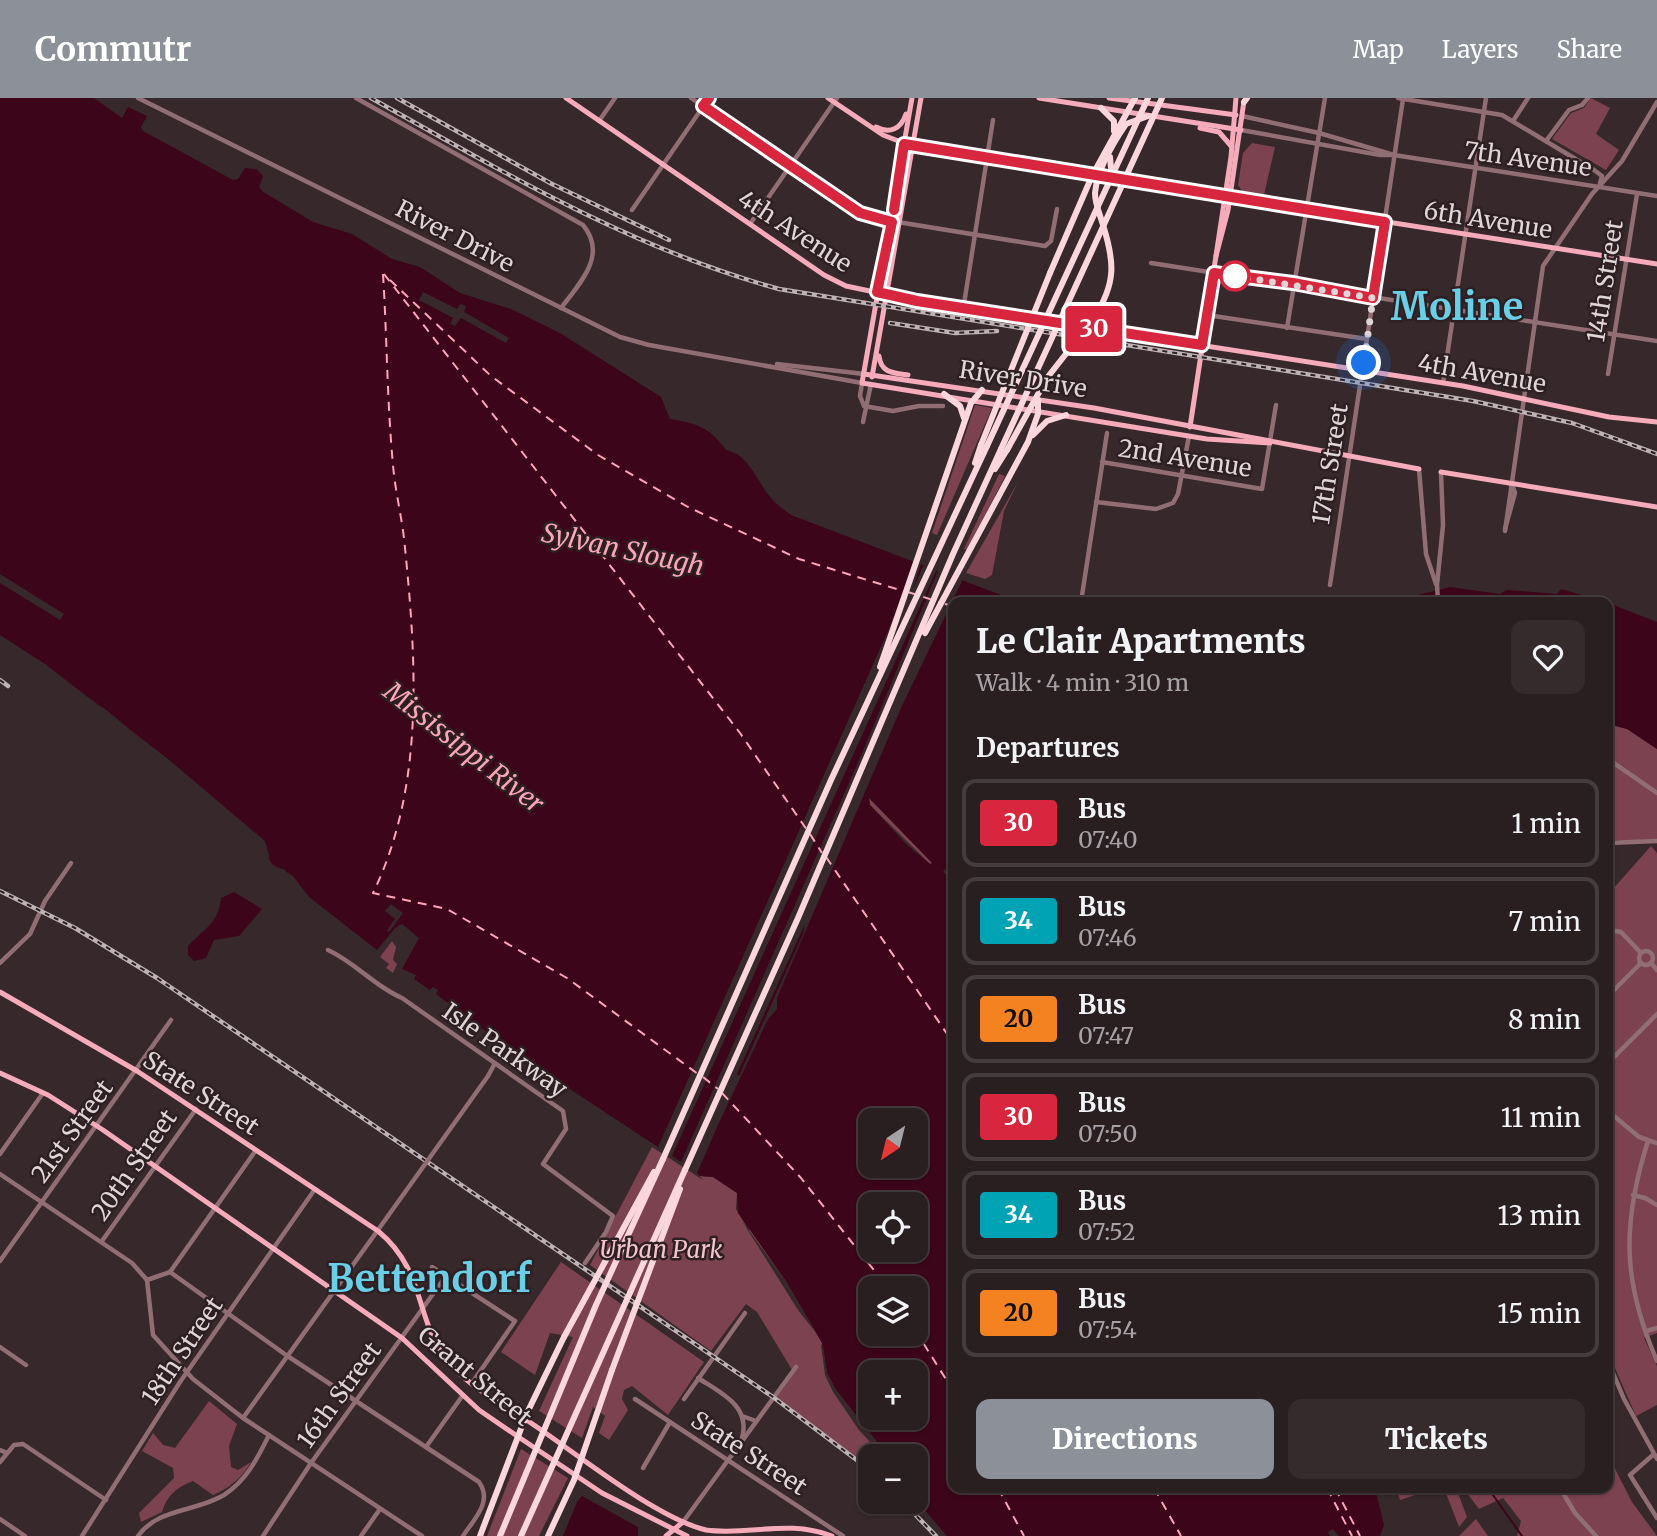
<!DOCTYPE html>
<html lang="en">
<head>
<meta charset="utf-8">
<style>
	:root { --surface:#291e20; --page:#352b2d; --text:#f1f3f6; --muted:#a5a2a5; --line:#453c3e; --accent:#8c9099 }
	body { margin:0; font-family:Merriweather,serif; background:var(--page); color:var(--text); height:100vh; display:flex; flex-direction:column; font-size:26px; white-space:nowrap }
	* { box-sizing:border-box; margin:0 }
	p { font-size:23px; color:var(--muted) }
	.icon { flex:none; width:38px; height:38px; fill:none; stroke:currentColor; stroke-width:2; stroke-linecap:round; stroke-linejoin:round }
	.map { position:relative; flex:1; overflow:hidden }
	.side { position:absolute; left:948px; top:499px; width:665px; height:896px; display:flex; flex-direction:column; background:var(--surface); border-radius:14px; box-shadow:0 2px 5px #0004,0 0 0 2px var(--line) }
	.side>* { flex:none }
	.badge { padding:0 14px; border-radius:5px; font-size:24px; line-height:46px }
	.needle { width:46px; rotate:215deg }
	.controls { position:absolute; left:858px; top:1010px; display:grid; gap:14px }
	.controls a { display:grid; place-items:center; width:70px; height:70px; border-radius:14px; background:var(--surface); box-shadow:0 2px 5px #0004,0 0 0 2px var(--line); font-size:35px }
	.you { position:absolute; width:35px; height:35px; margin:-18px; border:5px solid #fff; border-radius:50%; background:#1a73e8; box-shadow:0 0 0 10px #1a73e833 }
	.map>.badge { position:absolute; translate:-50% -50%; box-shadow:0 0 0 4px #fff }
	h2 { padding:0 28px; font-size:26px; line-height:63px }
	.round { display:grid; place-items:center; flex:none; width:74px; height:74px; border-radius:14px; background:var(--page) }
	.summary { display:flex; align-items:center; justify-content:space-between; height:119px; padding:0 28px }
	h1 { font-size:33px; font-weight:800; line-height:52px }
	.action { display:flex; gap:14px; margin-top:auto; padding:14px 28px }
	.action a { flex:1; height:80px; border-radius:14px; background:var(--accent); color:#fff; font-size:28px; font-weight:800; line-height:80px; text-align:center }
	.action a+a { background:var(--page); color:var(--text) }
	ul { padding:0; list-style:none }
	li { display:flex; align-items:center; gap:21px; height:88px; margin:0 14px 10px; padding:0 14px; border:4px solid var(--line); border-radius:14px }
	li div { flex:1 }
	li b { display:block; font-size:26px }
	li em { font-style:normal }
	li .badge { min-width:77px; font-weight:700; text-align:center }
	header { display:flex; align-items:center; gap:42px; box-sizing:border-box; height:98px; padding:0 35px; background:var(--accent); color:#fff }
	header strong { font-size:33px }
	nav { display:flex; gap:38px; margin-inline-start:auto; font-size:24px }
	.map>svg:first-child { display:block }
	.green { fill:#7d4250 }
	.water { fill:#3c0519; fill-rule:evenodd }
	.pier { fill:#37282b; fill-rule:evenodd }
	.lines { fill:none; stroke-linecap:round; stroke-linejoin:round }
	.stream { stroke:#3c0519; stroke-width:2 }
	.ferry { stroke:#fea4b9; stroke-width:2; stroke-dasharray:9 7; stroke-linecap:butt }
	.minor { stroke:#916d74; stroke-width:4.5 }
	.major { stroke:#f6abbb; stroke-width:5 }
	.highway { stroke:#fbd6dd; stroke-width:6 }
	.rail-casing { stroke:#bdb2b5; stroke-width:4.5 }
	.rail { stroke:#2d1f22; stroke-width:2; stroke-dasharray:5; stroke-linecap:butt }
	.minor-bridge { stroke:#916d74; stroke-width:4.5 }
	.highway-bridge { stroke:#fbd6dd; stroke-width:6 }
	.line-casing { stroke:#fff; stroke-width:16 }
	.line { stroke:#d7263d; stroke-width:10 }
	.walk { stroke:#dfd5d7; stroke-width:7; stroke-dasharray:0 12.6 }
	.stop-dot { fill:#fff; stroke:#d7263d; stroke-width:3.5 }
	.labels { text-anchor:middle; dominant-baseline:central; stroke-width:5; stroke-linejoin:round; paint-order:stroke }
	.street-label { font-size:24px; fill:#dfd5d7; stroke:#2d1f22 }
	.park-label { font-size:24px; font-style:italic; fill:#f1c3cc; stroke:#2d1f22 }
	.water-label { font-size:26px; font-style:italic; fill:#fea4b9; stroke:#2d1f22 }
	.town-label { font-size:38px; font-weight:bold; fill:#69cee6; stroke:#2d1f22 }
</style>
</head>
<body>
<header>
<strong>Commutr</strong>
<nav><a>Map</a><a>Layers</a><a>Share</a></nav>
</header>
<div class="map">
<svg width="1657" height="1438" viewBox="0 0 1657 1438">
	<rect width="100%" height="100%" fill="#37282b"/>
	<g class="green">
		<polygon points="1591,0 1610,10 1596,36 1619,52 1606,72 1552,41 1571,15 1584,10"/>
		<polygon points="1252,45 1275,49 1264,97 1242,93 1238,87 1243,55"/>
		<polygon points="975,307 992,310 937,437 932,435"/>
		<polygon points="999,376 1005,378 1000,388 967,452 964,451"/>
		<polygon points="1018,384 1004,413 992,477 985,481 966,475"/>
		<polygon points="1608,626 1627,631 1657,651 1657,743 1608,742"/>
		<polygon points="869,700 933,765 930,766 870,707"/>
		<polygon points="1651,748 1657,755 1657,1235 1644,1240 1657,1268 1657,1307 1636,1318 1608,1254 1608,791 1612,792"/>
		<polygon points="392,843 396,849 393,862 397,866 393,875 386,870 389,866 380,859"/>
		<polygon points="653,1047 700,1078 713,1079 737,1095 736,1111 749,1133 752,1121 822,1244 827,1275 836,1292 888,1358 870,1358 870,1369 776,1300 794,1275 757,1214 746,1206 711,1253 590,1167"/>
		<polygon points="561,1164 704,1264 668,1317 632,1288 624,1292 622,1301 628,1312 609,1342 599,1335 605,1318 593,1309 582,1340 539,1313 573,1239 550,1235 535,1277 501,1254"/>
		<path d="M 209,1303 L 237,1326 L 229,1348 L 231,1369 L 238,1372 L 251,1364 C 242,1380 229,1390 213,1397 L 193,1383 C 176,1390 168,1396 162,1414 L 141,1424 L 139,1415 L 174,1380 L 173,1370 L 142,1353 L 153,1335 L 163,1347 L 175,1350 Z"/>
		<polygon points="521,1351 568,1380 539,1438 487,1438"/>
		<polygon points="1608,1357 1632,1404 1657,1438 1517,1438 1521,1423 1503,1400 1479,1411 1463,1390 1608,1390"/>
		<polygon points="1396,1390 1436,1390 1400,1402"/>
		<polygon points="1444,1390 1456,1390 1467,1419 1459,1429"/>
		<polygon points="1476,1421 1488,1438 1459,1438"/>
	</g>
	<g class="water">
		<path d="M 0,0 L 94,0 L 122,20 L 128,9 L 147,18 L 141,29 L 143,33 L 233,82 L 238,81 L 245,70 L 256,71 L 263,78 L 259,89 L 262,93 L 313,124 L 352,136 L 392,161 L 420,169 L 460,195 L 511,211 L 560,235 L 661,299 L 670,321 C 697,325 710,330 726,352 C 751,357 757,386 773,402 C 778,408 785,412 791,417 L 1019,504 L 954,504 L 954,779 L 946,771 L 943,773 L 954,788 L 954,1390 L 1375,1390 L 1385,1427 L 1380,1438 L 1339,1438 L 1333,1431 L 1328,1434 L 1330,1438 L 947,1438 L 922,1409 L 922,1400 L 915,1389 L 915,1358 L 888,1358 L 836,1292 L 827,1275 L 822,1245 L 785,1182 L 738,1115 L 737,1095 L 713,1079 L 700,1078 L 514,955 L 401,872 L 401,863 L 417,840 L 399,827 L 377,855 L 306,799 L 284,771 C 269,769 268,759 265,746 L 109,614 L 0,539 ZM 869,700 L 870,701 L 932,765 L 930,766 L 906,746 L 870,707 ZM 870,1022 L 915,1022 L 915,1068 L 870,1068 ZM 870,1106 L 915,1106 L 915,1152 L 870,1152 ZM 870,1190 L 915,1190 L 915,1236 L 870,1236 ZM 870,1274 L 915,1274 L 915,1320 L 870,1320 Z"/>
		<polygon points="1450,489 1500,496 1507,492 1557,496 1561,491 1606,504 1406,504 1410,499"/>
		<polygon points="1608,505 1657,524 1657,651 1627,631 1608,626"/>
		<path d="M 234,794 L 262,811 L 239,838 L 214,842 L 206,860 L 194,863 L 188,857 L 188,848 C 204,831 219,825 221,800 Z"/>
		<polygon points="582,1398 638,1429 638,1438 563,1438 577,1404"/>
	</g>
	<g class="pier">
		<polygon points="423,194 457,211 460,206 466,208 464,214 509,240 506,245 461,220 455,228 450,226 453,220 419,202"/>
		<path d="M 916,461 L 922,463 L 913,491 L 925,464 L 938,469 L 672,1058 L 681,1064 L 863,653 L 939,470 L 964,479 L 901,610 L 777,900 L 777,911 L 768,921 L 718,1027 L 697,1075 L 703,1082 L 512,958 L 399,874 L 397,865 L 413,841 L 402,832 L 398,828 L 402,826 L 419,840 L 402,871 L 416,877 L 414,881 L 430,892 L 433,889 L 438,892 L 436,896 L 515,955 L 658,1049 L 888,533 ZM 805,826 L 803,836 L 739,978 L 737,976 Z"/>
		<polygon points="0,476 64,516 60,522 0,485"/>
		<polygon points="0,537 45,566 168,661 265,743 270,761 257,743 107,617 0,544"/>
		<polygon points="278,769 293,778 309,799 377,852 396,829 399,831 376,858 304,802"/>
		<polygon points="391,806 403,815 389,834 387,832 395,821 385,813"/>
		<polygon points="742,1123 785,1182 817,1236 798,1212"/>
		<polygon points="821,1247 823,1248 827,1275 836,1292 888,1358 883,1358 859,1332 833,1294 825,1277"/>
		<polygon points="1375,1390 1379,1390 1388,1427 1384,1438 1380,1438 1384,1427"/>
	</g>
	<g class="lines">
		<polyline class="stream" points="1488,1390 1522,1438"/>
		<g class="ferry">
			<path d="M 383,176 C 387,239 387,303 393,367 C 395,391 401,416 404,440 C 416,558 426,686 373,795 L 447,811 L 567,880 L 698,976"/>
			<polyline points="384,176 740,635 807,732"/>
			<polyline points="390,182 491,278 598,357 688,409 799,461 903,493"/>
			<polyline points="908,494 939,504"/>
			<polyline points="1548,504 1550,501"/>
			<polyline points="945,506 954,508"/>
			<polyline points="810,736 822,755"/>
			<polyline points="826,759 954,946"/>
			<polyline points="703,979 718,991"/>
			<polyline points="722,995 801,1080 888,1190"/>
			<polyline points="915,1232 954,1294"/>
			<polyline points="998,1390 1024,1438"/>
			<polyline points="1154,1390 1181,1438"/>
			<polyline points="1327,1390 1352,1438"/>
			<polyline points="1335,1390 1360,1438"/>
		</g>
		<g class="minor">
			<polyline points="138,0 620,239 649,247 862,285 860,298 864,308"/>
			<path d="M 356,0 L 583,127 C 608,157 580,185 561,210"/>
			<polyline points="691,0 867,119 1045,148 1051,143 1057,111"/>
			<polyline points="1398,0 1502,17 1594,72 1602,78 1600,85"/>
			<polyline points="1242,18 1319,35 1394,57"/>
			<polyline points="599,23 615,0"/>
			<polyline points="1513,23 1528,0"/>
			<polyline points="1241,32 1380,57 1394,57 1657,98"/>
			<polyline points="1546,43 1569,12 1582,7 1588,0"/>
			<polyline points="632,112 709,0"/>
			<polyline points="750,126 837,0"/>
			<polyline points="1151,165 1657,243"/>
			<polyline points="964,206 993,22"/>
			<polyline points="1207,217 1367,241"/>
			<polyline points="1287,230 1325,0"/>
			<polyline points="777,266 864,276"/>
			<polyline points="1608,276 1637,96"/>
			<polyline points="1443,285 1486,0"/>
			<polyline points="864,308 893,313 919,308 943,308"/>
			<polyline points="863,324 871,286"/>
			<polyline points="1102,364 1262,391 1276,307"/>
			<polyline points="1419,371 1426,456 1436,486"/>
			<polyline points="1096,404 1156,411 1173,405 1178,396 1189,338"/>
			<polyline points="1505,431 1515,395 1512,386"/>
			<polyline points="1505,433 1543,168 1592,96 1622,63 1657,4"/>
			<polyline points="1330,487 1403,1"/>
			<polyline points="1081,504 1107,335"/>
			<polyline points="1438,504 1437,487 1443,427 1441,374"/>
			<polyline points="1608,661 1657,695"/>
			<polyline points="1608,745 1657,743"/>
			<polyline points="1608,832 1621,834 1641,855"/>
			<path d="M 328,852 C 356,865 374,888 402,900 L 563,1013 L 566,1031 L 543,1066 L 613,1118 L 606,1134 L 585,1165"/>
			<circle cx="1646" cy="860" r="7"/>
			<polyline points="0,865 30,836 45,803 71,765"/>
			<polyline points="1651,865 1657,872"/>
			<polyline points="1608,898 1641,865"/>
			<polyline points="1608,965 1657,916"/>
			<polyline points="488,978 494,967"/>
			<polyline points="1608,1013 1639,1039 1657,1045"/>
			<path d="M 1648,1043 C 1622,1125 1622,1183 1657,1263"/>
			<polyline points="0,1056 43,995"/>
			<polyline points="0,1076 132,1165 147,1182 153,1237 193,1281 243,1320 422,1438"/>
			<polyline points="1633,1097 1645,1100 1657,1107"/>
			<polyline points="102,1143 196,1011"/>
			<polyline points="0,1163 171,922"/>
			<polyline points="432,1169 515,1223 472,1285"/>
			<path d="M 170,1174 L 286,1257 L 479,1384 C 493,1404 474,1421 463,1438"/>
			<polyline points="147,1182 170,1174 256,1052"/>
			<polyline points="1646,1233 1657,1230"/>
			<polyline points="0,1249 26,1267"/>
			<polyline points="1608,1263 1624,1301 1657,1361"/>
			<path d="M 698,1280 C 721,1295 751,1308 742,1340"/>
			<polyline points="635,1301 843,1438"/>
			<polyline points="684,1301 745,1215"/>
			<polyline points="742,1318 756,1323"/>
			<polyline points="243,1320 388,1118"/>
			<polyline points="426,1349 463,1297"/>
			<polyline points="0,1352 7,1355"/>
			<polyline points="1654,1356 1630,1377 1657,1420"/>
			<polyline points="0,1364 14,1347 23,1346 106,1402"/>
			<polyline points="643,1370 670,1324"/>
			<polyline points="1560,1390 1575,1415 1596,1438"/>
			<polyline points="0,1421 25,1438"/>
			<polyline points="683,1424 796,1269"/>
			<polyline points="82,1438 180,1284 315,1091"/>
			<path d="M 138,1438 C 158,1410 196,1414 224,1397 C 247,1382 257,1361 269,1337"/>
			<polyline points="263,1438 311,1365 446,1178"/>
			<polyline points="361,1438 380,1411"/>
		</g>
		<g class="major">
			<polyline points="566,0 824,177 846,188 917,203 1463,288 1609,319 1657,324"/>
			<polyline points="828,0 883,37 919,51 1657,166"/>
			<polyline points="912,0 862,285 1207,341 1270,345"/>
			<polyline points="1039,0 1241,32"/>
			<polyline points="1109,0 1236,17"/>
			<path d="M 876,29 C 890,36 901,31 906,16"/>
			<polyline points="1200,30 1219,34 1232,49"/>
			<polyline points="1216,158 1228,112 1244,3"/>
			<path d="M 879,258 C 881,275 893,275 908,277"/>
			<polyline points="864,276 1094,310 1419,371"/>
			<polyline points="872,279 921,0"/>
			<polyline points="1190,329 1231,59 1236,0"/>
			<polyline points="1441,374 1657,409"/>
			<path d="M 0,894 L 137,973 L 378,1133 C 429,1175 413,1227 453,1269 C 474,1292 505,1307 531,1325 C 576,1355 656,1420 706,1432 C 749,1438 787,1421 832,1438"/>
			<polyline points="0,975 48,997 103,1032 402,1240 479,1312 520,1340 602,1395 687,1438"/>
			<polyline points="666,1438 683,1424"/>
		</g>
		<g class="highway">
			<polyline points="1244,4 1247,0"/>
			<polyline points="1101,10 1114,23 1114,33"/>
			<polyline points="1110,59 1111,70 1119,82"/>
			<polyline points="1050,175 1092,78 1135,0"/>
			<path d="M 1094,220 C 1116,185 1115,165 1103,127 C 1100,116 1095,107 1095,95 C 1097,72 1113,45 1126,26 L 1148,18"/>
			<polyline points="944,296 960,308 964,320"/>
			<polyline points="1033,337 1047,323 1066,317"/>
			<polyline points="975,365 981,347"/>
			<polyline points="995,371 1007,352"/>
			<polyline points="925,535 1028,344 1038,316 1038,302"/>
			<polyline points="880,569 971,305 982,292"/>
			<polyline points="663,1061 831,682 987,348"/>
			<polyline points="685,1072 798,820 953,456 1001,351"/>
			<polyline points="480,1438 527,1315 564,1239"/>
			<polyline points="548,1438 574,1382 612,1272"/>
		</g>
		<defs>
			<g id="rail">
				<path d="M 371,0 C 503,74 633,151 779,191 L 1473,303 L 1572,325 L 1657,356"/>
				<polyline points="397,0 552,86 669,142"/>
				<polyline points="890,225 955,235 997,233"/>
				<polyline points="0,582 8,588"/>
				<polyline points="0,793 75,830 157,880 773,1299 870,1372"/>
				<polyline points="903,1404 936,1438"/>
			</g>
		</defs>
		<use href="#rail" class="rail-casing"/>
		<use href="#rail" class="rail"/>
		<polyline class="minor-bridge" points="388,1118 488,978"/>
		<g class="highway-bridge">
			<polyline points="981,347 1050,175"/>
			<polyline points="987,348 1148,0"/>
			<polyline points="1001,351 1162,0"/>
			<polyline points="1007,352 1047,280 1094,220"/>
			<polyline points="564,1239 654,1074"/>
			<polyline points="612,1272 680,1091"/>
			<polyline points="500,1438 596,1207 663,1061"/>
			<polyline points="521,1438 685,1072"/>
		</g>
	</g>
	<g class="lines">
		<defs>
			<polyline id="line" points="709,0 703,8 860,115 892,124 877,194 917,203 1202,247 1214,175 1293,185 1373,200 1385,124 904,46 894,112"/>
		</defs>
		<use href="#line" class="line-casing"/>
		<use href="#line" class="line"/>
		<polyline class="walk" points="1235,178 1373,200 1364,265"/>
	</g>
	<circle class="stop-dot" cx="1235" cy="178" r="14"/>
	<g class="labels">
		<g class="street-label">
			<text transform="translate(1528 61) rotate(8)">7th Avenue</text>
			<text transform="translate(1488 122) rotate(9)">6th Avenue</text>
			<text transform="translate(795 133) rotate(33)">4th Avenue</text>
			<text transform="translate(455 138) rotate(27)">River Drive</text>
			<text transform="translate(1605 183) rotate(-81)">14th Street</text>
			<text transform="translate(1482 275) rotate(10)">4th Avenue</text>
			<text transform="translate(1023 281) rotate(9)">River Drive</text>
			<text transform="translate(1185 360) rotate(9)">2nd Avenue</text>
			<text transform="translate(1330 366) rotate(-81)">17th Street</text>
			<text transform="translate(505 952) rotate(35)">Isle Parkway</text>
			<text transform="translate(201 995) rotate(33)">State Street</text>
			<text transform="translate(72 1033) rotate(-54)">21st Street</text>
			<text transform="translate(134 1067) rotate(-55)">20th Street</text>
			<text transform="translate(182 1253) rotate(-56)">18th Street</text>
			<text transform="translate(475 1278) rotate(40)">Grant Street</text>
			<text transform="translate(339 1297) rotate(-54)">16th Street</text>
			<text transform="translate(749 1355) rotate(33)">State Street</text>
		</g>
		<g class="park-label">
			<text x="661" y="1151">Urban Park</text>
		</g>
		<g class="water-label">
			<text transform="translate(623 451) rotate(12)">Sylvan Slough</text>
			<text transform="translate(464 649) rotate(38)">Mississippi River</text>
		</g>
		<g class="town-label">
			<text x="1457" y="208">Moline</text>
			<text x="429" y="1180">Bettendorf</text>
		</g>
	</g>
</svg>
<div class="controls">
<a><svg class="needle" viewBox="-14 -14 28 28"><path d="M0-13l5 13h-10z" fill="#e53935"/><path d="M0 13l5-13h-10z" fill="#a5a2a5"/></svg></a>
<a><svg class="icon" aria-label="locate" viewBox="0 0 24 24"><circle cx="12" cy="12" r="6"/><path d="M12 2v4M12 18v4M2 12h4M18 12h4"/></svg></a>
<a><svg class="icon" aria-label="layers" viewBox="0 0 24 24"><path d="M12 4l9 5-9 5-9-5zM3 14l9 5 9-5"/></svg></a>
<a>+</a>
<a>−</a>
</div>
<div class="you" style="left:1364px;top:265px"></div>
<b class="badge" style="left:1094px;top:231px;background:#d7263d;color:#fff">30</b>
<section class="side">
<div class="summary"><div><h1>Le Clair Apartments</h1><p>Walk · 4 min · 310 m</p></div><a class="round"><svg class="icon" aria-label="heart" viewBox="0 0 24 24"><path d="M12 20l-8-8c-3-5 5-10 8-4 3-6 11-1 8 4z"/></svg></a></div>
<h2>Departures</h2>
<ul>
<li><span class="badge" style="background:#d7263d;color:#fff">30</span><div><b>Bus</b><p>07:40</p></div><em>1 min</em></li>
<li><span class="badge" style="background:#00a3b4;color:#fff">34</span><div><b>Bus</b><p>07:46</p></div><em>7 min</em></li>
<li><span class="badge" style="background:#f58220;color:#111">20</span><div><b>Bus</b><p>07:47</p></div><em>8 min</em></li>
<li><span class="badge" style="background:#d7263d;color:#fff">30</span><div><b>Bus</b><p>07:50</p></div><em>11 min</em></li>
<li><span class="badge" style="background:#00a3b4;color:#fff">34</span><div><b>Bus</b><p>07:52</p></div><em>13 min</em></li>
<li><span class="badge" style="background:#f58220;color:#111">20</span><div><b>Bus</b><p>07:54</p></div><em>15 min</em></li>
</ul>
<div class="action"><a>Directions</a><a>Tickets</a></div>
</section>
</div>
</body>
</html>
